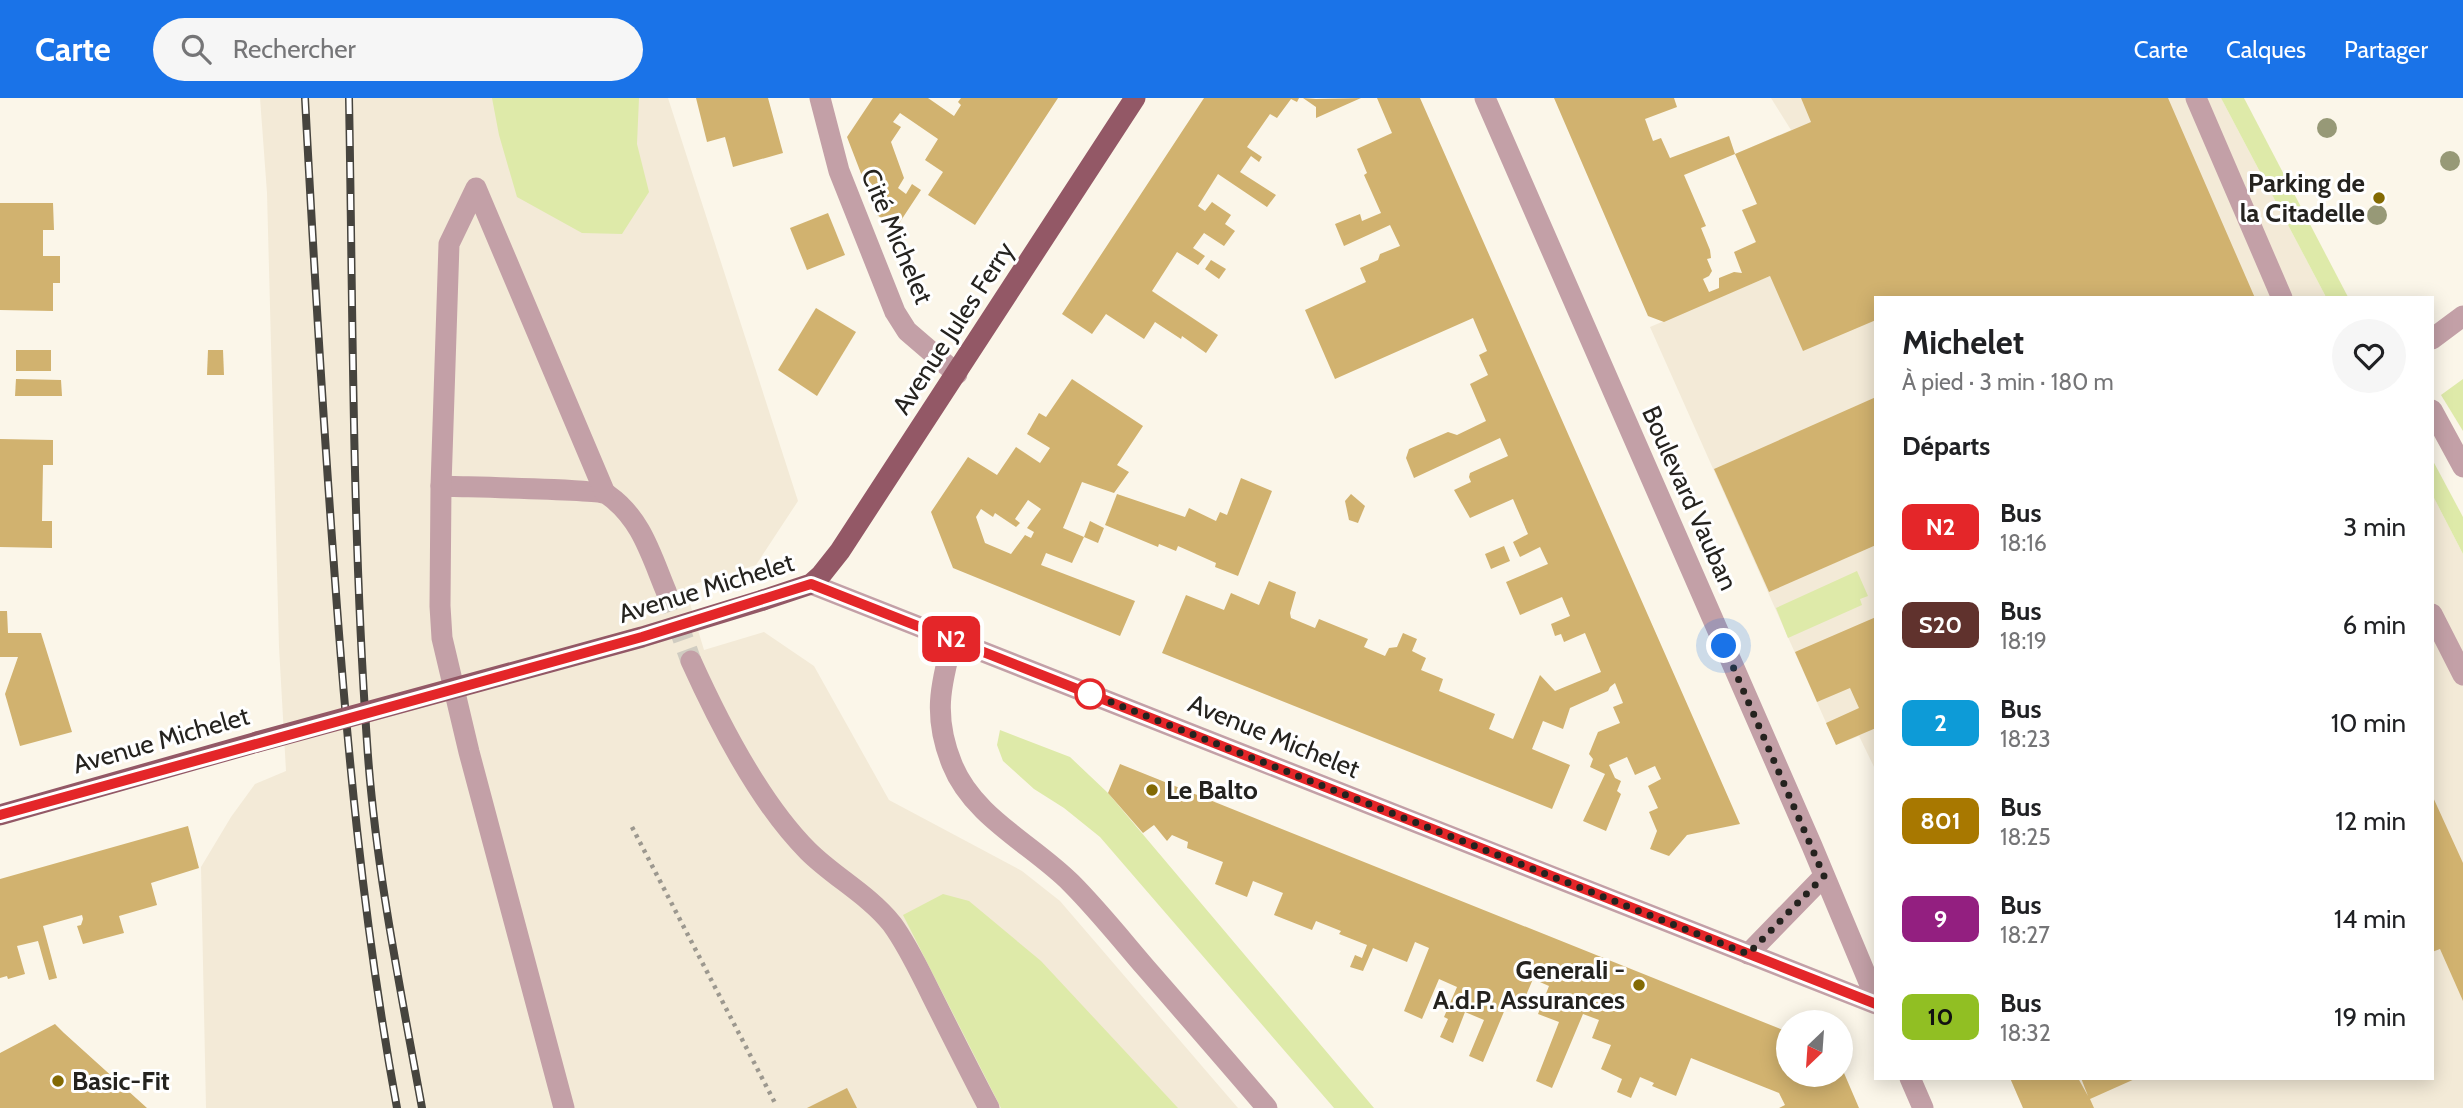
<!DOCTYPE html>
<html lang="fr">
<head>
<meta charset="utf-8">
<style>
	:root { --surface:#fff; --page:#f6f6f6; --text:#202124; --muted:#757577; --accent:#1a73e8 }
	body { margin:0; font-family:Cabin,sans-serif; background:var(--page); color:var(--text); height:100vh; display:flex; flex-direction:column; font-size:26px; white-space:nowrap }
	* { box-sizing:border-box; margin:0 }
	p { font-size:23px; color:var(--muted) }
	.icon { flex:none; width:38px; height:38px; fill:none; stroke:currentColor; stroke-width:2; stroke-linecap:round; stroke-linejoin:round }
	.map { position:relative; flex:1; overflow:hidden }
	.panel { position:absolute; left:1874px; top:198px; width:560px; height:784px; display:flex; flex-direction:column; background:var(--surface); border-radius:0px; box-shadow:0 4px 18px #0003 }
	.panel>* { flex:none }
	.badge { padding:0 14px; border-radius:10px; font-size:24px; line-height:46px }
	.needle { width:46px; rotate:205deg }
	.fabs { position:absolute; left:1776px; top:912px; display:grid; gap:14px }
	.fabs a { display:grid; place-items:center; width:77px; height:77px; border-radius:50%; background:var(--surface); box-shadow:0 4px 18px #0003; font-size:35px }
	.you { position:absolute; width:35px; height:35px; margin:-18px; border:5px solid #fff; border-radius:50%; background:#1a73e8; box-shadow:0 0 0 10px #1a73e833 }
	.map>.badge { position:absolute; translate:-50% -50%; box-shadow:0 0 0 4px #fff }
	h2 { padding:0 28px; font-size:26px; line-height:63px }
	.round { display:grid; place-items:center; flex:none; width:74px; height:74px; border-radius:37px; background:var(--page) }
	.summary { display:flex; align-items:center; justify-content:space-between; height:119px; padding:0 28px }
	h1 { font-size:33px; font-weight:700; line-height:52px }
	ul { padding:0; list-style:none }
	li { display:flex; align-items:center; gap:21px; height:98px; padding:0 28px }
	li div { flex:1 }
	li b { display:block; font-size:26px }
	li em { font-style:normal }
	li .badge { min-width:77px; font-weight:700; text-align:center }
	header { display:flex; align-items:center; gap:42px; box-sizing:border-box; height:98px; padding:0 35px; background:var(--accent); color:#fff }
	header strong { font-size:33px }
	nav { display:flex; gap:38px; margin-inline-start:auto; font-size:24px }
	.search { width:490px; height:63px; background:var(--page); display:flex; align-items:center; gap:18px; box-sizing:border-box; padding:0 24px; border-radius:38px; color:var(--muted); font-size:26px }
	.map>svg:first-child { display:block }
	.built { fill:#f3ead7 }
	.green { fill:#deeaa9 }
	.building { fill:#d1b26f; fill-rule:evenodd }
	.lines { fill:none; stroke-linecap:round; stroke-linejoin:round }
	.minor-tunnel { stroke:#d0ccc1; stroke-width:21; stroke-dasharray:21 10; stroke-linecap:butt }
	.path { stroke:#9c988f; stroke-width:4.5; stroke-dasharray:3.5 5; stroke-linecap:butt }
	.minor { stroke:#c3a0a7; stroke-width:21 }
	.major { stroke:#935866; stroke-width:21 }
	.rail-casing { stroke:#46443e; stroke-width:8 }
	.rail { stroke:#fff; stroke-width:5; stroke-dasharray:16; stroke-linecap:butt }
	.major-bridge { stroke:#935866; stroke-width:21 }
	.tree { fill:#979977 }
	.line-casing { stroke:#fff; stroke-width:16 }
	.line { stroke:#e42629; stroke-width:10 }
	.walk { stroke:#25231f; stroke-width:7; stroke-dasharray:0 12.6 }
	.poi-dot { fill:#836a04; stroke:#fff; stroke-width:2.5 }
	.stop-dot { fill:#fff; stroke:#e42629; stroke-width:3.5 }
	.labels { text-anchor:middle; dominant-baseline:central; stroke-width:6; stroke-linejoin:round; paint-order:stroke }
	.poi-label { font-size:26px; font-weight:bold; fill:#25231f; stroke:#fff; text-anchor:end }
	.street-label { font-size:26px; fill:#25231f; stroke:#fff }
</style>
</head>
<body>
<header>
<strong>Carte</strong>
<div class="search"><svg class="icon" aria-label="search" viewBox="0 0 24 24"><circle cx="10" cy="10" r="6"/><path d="M15 15l6 6"/></svg>Rechercher</div>
<nav><a>Carte</a><a>Calques</a><a>Partager</a></nav>
</header>
<div class="map">
<svg width="2463" height="1010" viewBox="0 0 2463 1010">
	<rect width="100%" height="100%" fill="#fbf6e9"/>
	<g class="built">
		<polygon points="260,0 668,0 798,403 756,467 685,489 704,552 764,534 814,568 889,702 1022,773 1060,803 1238,1010 206,1010 201,769 231,719 255,686 286,673 279,549 267,95"/>
		<polygon points="1771,0 2221,0 2326,199 1876,200 1876,673 1859,638 1836,647 1650,229 1770,178 1742,112 1757,106 1735,56 1791,32"/>
		<polygon points="2433,398 2463,456 2463,1010 2023,1010 2010,980 2432,980"/>
	</g>
	<g class="green">
		<polygon points="492,0 639,0 637,46 649,94 622,136 582,135 517,99 499,37"/>
		<polygon points="2221,0 2244,0 2348,199 2326,199"/>
		<polygon points="2463,281 2463,333 2441,297"/>
		<polygon points="2432,361 2463,419 2463,456 2433,398"/>
		<polygon points="1857,473 1868,498 1860,501 1862,507 1788,540 1776,510"/>
		<polygon points="1000,632 1070,659 1108,695 1374,1010 1334,1010 1100,739 1064,710 1034,691 1003,663 997,647"/>
		<polygon points="943,796 969,803 1041,863 1178,1010 1001,1010 903,817"/>
	</g>
	<g class="building">
		<polygon points="696,0 768,0 783,55 733,69 725,39 707,44"/>
		<polygon points="873,0 928,0 954,18 961,7 958,4 961,0 1058,0 975,127 928,97 943,74 925,62 938,41 900,15 893,24 901,29 891,44 904,80 898,90 906,96 912,86 921,92 896,130 877,117 847,39"/>
		<polygon points="1204,0 1299,0 1297,4 1291,1 1277,20 1270,16 1247,49 1262,59 1259,64 1251,58 1240,74 1276,97 1267,109 1218,76 1198,108 1205,113 1212,104 1231,117 1225,126 1235,133 1224,148 1204,135 1193,150 1205,158 1198,167 1177,154 1152,193 1218,237 1206,255 1182,238 1181,241 1155,224 1144,241 1106,216 1092,236 1062,216"/>
		<polygon points="1303,0 1316,1 1361,0 1316,20 1316,9"/>
		<polygon points="1377,0 1420,0 1740,726 1687,737 1669,758 1650,751 1657,733 1649,714 1658,710 1648,688 1661,681 1655,668 1635,677 1627,659 1609,667 1615,680 1621,683 1617,693 1621,696 1606,733 1583,723 1605,676 1590,669 1593,661 1589,656 1598,634 1620,625 1613,609 1623,605 1615,585 1610,589 1608,593 1570,610 1563,631 1543,623 1532,651 1570,667 1552,711 1162,555 1186,497 1224,512 1231,495 1259,507 1269,483 1296,494 1290,515 1291,520 1315,530 1319,521 1368,541 1364,549 1385,558 1389,550 1397,549 1403,535 1417,541 1412,553 1426,560 1421,572 1443,581 1439,593 1495,616 1489,631 1513,641 1540,577 1555,593 1601,574 1585,535 1564,544 1561,536 1555,538 1551,526 1570,518 1562,499 1520,517 1506,484 1548,466 1540,449 1520,459 1513,444 1528,436 1513,401 1470,420 1454,392 1471,384 1469,379 1470,375 1508,358 1500,340 1414,380 1406,360 1409,351 1448,334 1457,337 1486,323 1470,286 1488,277 1479,257 1487,253 1473,220 1335,281 1305,212 1366,184 1360,170 1378,162 1380,156 1400,148 1390,127 1344,148 1335,126 1360,116 1362,123 1381,115 1364,77 1367,75 1357,51 1392,35"/>
		<polygon points="1554,0 1674,0 1677,9 1645,21 1653,43 1661,40 1670,60 1729,38 1735,56 1684,77 1706,128 1701,130 1710,152 1711,160 1707,161 1712,173 1709,178 1703,181 1709,194 1719,190 1719,180 1734,174 1742,175 1734,154 1756,144 1742,112 1757,106 1735,56 1811,24 1801,0 2168,0 2255,200 1876,200 1876,222 1803,253 1770,178 1664,224 1648,218"/>
		<polygon points="0,105 53,105 54,132 43,132 43,158 60,158 60,185 53,185 53,213 0,212"/>
		<polygon points="828,115 845,157 807,172 790,130"/>
		<polygon points="1211,162 1226,171 1219,181 1205,171"/>
		<polygon points="816,210 856,234 817,298 778,272"/>
		<rect x="16" y="252" width="35" height="21"/>
		<polygon points="208,252 223,252 224,277 207,277"/>
		<polygon points="16,281 61,282 62,298 15,298"/>
		<path d="M 1072,281 L 1143,328 L 1117,367 L 1129,374 L 1114,395 L 1082,384 L 1063,430 L 1084,439 L 1090,423 L 1104,430 L 1098,445 L 1084,439 L 1072,465 L 1046,455 L 1041,467 L 1135,503 L 1120,538 L 953,470 L 931,414 L 968,359 L 997,377 L 1016,349 L 1040,365 L 1050,350 L 1027,336 L 1039,315 L 1046,319 ZM 1028,402 L 1041,411 L 1027,430 L 1034,434 L 1031,440 L 1025,437 L 1011,456 L 985,445 L 976,419 L 981,411 L 993,419 L 995,415 L 1016,429 L 1020,425 L 1015,421 Z"/>
		<polygon points="1876,299 1876,447 1769,494 1714,371"/>
		<polygon points="0,341 53,342 53,367 43,367 42,423 52,423 52,450 0,449"/>
		<polygon points="1241,380 1272,393 1238,478 1215,469 1216,465 1178,448 1176,453 1159,446 1158,449 1105,427 1117,396 1185,419 1189,410 1216,423 1220,414 1227,417"/>
		<polygon points="1351,396 1365,408 1358,425 1349,422 1345,403"/>
		<polygon points="1504,448 1510,463 1491,471 1485,456"/>
		<polygon points="0,513 7,513 8,535 41,535 72,634 20,648 5,596 18,559 0,559"/>
		<polygon points="1876,519 1876,630 1836,647 1826,625 1859,610 1850,590 1817,604 1795,554"/>
		<polygon points="1120,666 1788,934 1788,976 1841,976 1841,968 1859,1010 1779,1010 1785,1007 1779,995 1691,960 1676,998 1652,988 1654,985 1640,979 1631,1000 1617,994 1622,981 1601,971 1611,947 1592,940 1599,922 1583,916 1552,990 1536,983 1559,924 1538,916 1549,888 1533,881 1521,909 1508,904 1483,964 1469,958 1484,922 1465,914 1453,945 1440,939 1448,921 1444,919 1457,889 1439,881 1422,921 1404,913 1429,850 1415,844 1407,864 1373,850 1363,873 1350,869 1355,857 1362,860 1367,847 1339,836 1341,833 1316,823 1312,832 1274,817 1283,795 1253,783 1247,799 1215,786 1223,764 1187,750 1188,744 1172,737 1167,743 1154,727 1143,735 1108,695"/>
		<polygon points="2432,697 2463,765 2463,903 2440,851 2432,854"/>
		<polygon points="188,728 199,770 151,785 157,807 119,818 124,835 83,846 77,828 81,827 83,821 82,817 43,828 57,880 49,882 38,843 17,848 25,876 8,881 7,878 0,880 0,781"/>
		<polygon points="55,926 64,935 147,1010 0,1010 0,955"/>
		<polygon points="2010,980 2078,980 2088,998 2081,980 2137,980 2090,1001 2094,1010 2023,1010"/>
		<polygon points="847,990 857,1010 807,1010"/>
	</g>
	<g class="lines">
		<polyline class="minor-tunnel" points="666,493 691,563"/>
		<polyline class="path" points="632,729 775,1005"/>
		<g class="minor">
			<polyline points="820,0 839,73 895,214 907,233 957,276"/>
			<polyline points="1485,0 1812,748 1876,901"/>
			<polyline points="2196,0 2282,200"/>
			<polyline points="2432,241 2463,218"/>
			<polyline points="2432,312 2463,369"/>
			<path d="M 441,388 C 463,389 600,391 608,397 C 641,420 651,457 666,493"/>
			<polyline points="811,486 1876,906"/>
			<polyline points="2432,516 2463,577"/>
			<path d="M 953,541 C 940,588 933,619 952,666 C 973,719 1032,746 1071,785 C 1097,811 1121,841 1145,869 C 1186,916 1227,963 1267,1010"/>
			<path d="M 691,563 C 719,625 759,704 808,753 C 834,779 869,797 892,826 C 908,848 919,872 931,896 C 950,934 969,972 989,1010"/>
			<polyline points="1748,856 1824,778"/>
			<polyline points="1910,980 1923,1010"/>
			<polyline points="564,1010 469,654 442,540 440,508 441,388 449,146 476,90 605,395"/>
		</g>
		<g class="major">
			<polyline points="763,502 811,486 821,477 840,453 1135,0"/>
			<polyline points="0,717 257,644"/>
		</g>
		<defs>
			<g id="rail">
				<path d="M 305,0 C 313,151 322,303 333,454 C 346,640 363,826 397,1010"/>
				<path d="M 349,0 C 353,215 352,430 367,644 C 375,767 400,889 422,1010"/>
			</g>
		</defs>
		<use href="#rail" class="rail-casing"/>
		<use href="#rail" class="rail"/>
		<polyline class="major-bridge" points="257,644 642,539 763,502"/>
	</g>
	<g class="tree">
		<circle cx="2327" cy="30" r="10"/>
		<circle cx="2450" cy="63" r="10"/>
		<circle cx="2377" cy="117" r="10"/>
	</g>
	<g class="lines">
		<defs>
			<polyline id="line" points="0,717 642,539 811,486 1876,906"/>
		</defs>
		<use href="#line" class="line-casing"/>
		<use href="#line" class="line"/>
		<polyline class="walk" points="1090,596 1083,593 1748,856 1824,778 1724,548"/>
	</g>
	<g class="poi-dot">
		<circle cx="2379" cy="100" r="7"/>
		<circle cx="1152" cy="692" r="7"/>
		<circle cx="1639" cy="887" r="7"/>
		<circle cx="58" cy="983" r="7"/>
	</g>
	<circle class="stop-dot" cx="1090" cy="596" r="14"/>
	<g class="labels">
		<g class="poi-label">
			<text x="2365" y="85">Parking de<tspan x="2365" dy="30">la Citadelle</tspan></text>
			<text x="1166" y="692" text-anchor="start">Le Balto</text>
			<text x="1625" y="872">Generali -<tspan x="1625" dy="30">A.d.P. Assurances</tspan></text>
			<text x="72" y="983" text-anchor="start">Basic-Fit</text>
		</g>
		<g class="street-label">
			<text transform="translate(897 138) rotate(67)">Cité Michelet</text>
			<text transform="translate(953 230) rotate(-57)">Avenue Jules Ferry</text>
			<text transform="translate(1690 400) rotate(66)">Boulevard Vauban</text>
			<text transform="translate(706 490) rotate(-17)">Avenue Michelet</text>
			<text transform="translate(1274 638) rotate(22)">Avenue Michelet</text>
			<text transform="translate(161 642) rotate(-16)">Avenue Michelet</text>
		</g>
	</g>
</svg>
<div class="fabs">
<a><svg class="needle" viewBox="-14 -14 28 28"><path d="M0-13l5 13h-10z" fill="#e53935"/><path d="M0 13l5-13h-10z" fill="#757577"/></svg></a>
</div>
<div class="you" style="left:1724px;top:548px"></div>
<b class="badge" style="left:951px;top:541px;background:#e42629;color:#fff">N2</b>
<section class="panel">
<div class="summary"><div><h1>Michelet</h1><p>À pied · 3 min · 180 m</p></div><a class="round"><svg class="icon" aria-label="heart" viewBox="0 0 24 24"><path d="M12 20l-8-8c-3-5 5-10 8-4 3-6 11-1 8 4z"/></svg></a></div>
<h2>Départs</h2>
<ul>
<li><span class="badge" style="background:#e42629;color:#fff">N2</span><div><b>Bus</b><p>18:16</p></div><em>3 min</em></li>
<li><span class="badge" style="background:#60322d;color:#fff">S20</span><div><b>Bus</b><p>18:19</p></div><em>6 min</em></li>
<li><span class="badge" style="background:#0d9bd7;color:#fff">2</span><div><b>Bus</b><p>18:23</p></div><em>10 min</em></li>
<li><span class="badge" style="background:#a87800;color:#fff">801</span><div><b>Bus</b><p>18:25</p></div><em>12 min</em></li>
<li><span class="badge" style="background:#931f80;color:#fff">9</span><div><b>Bus</b><p>18:27</p></div><em>14 min</em></li>
<li><span class="badge" style="background:#91bf23;color:#111">10</span><div><b>Bus</b><p>18:32</p></div><em>19 min</em></li>
</ul>
</section>
</div>
</body>
</html>
